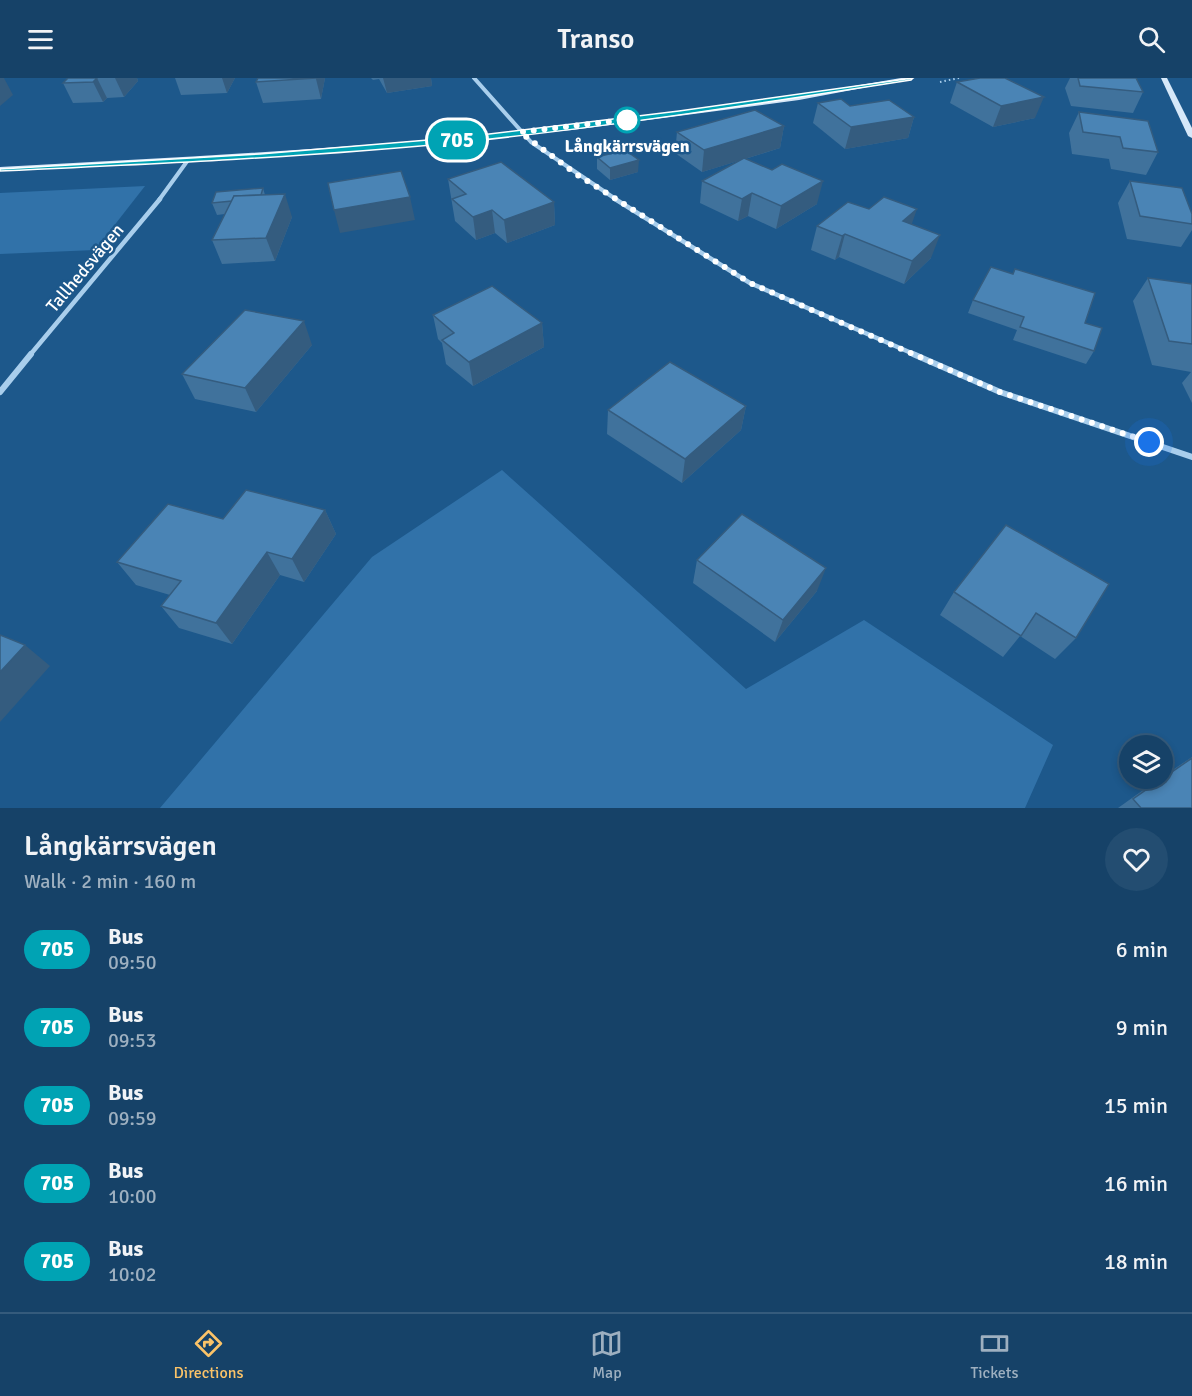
<!DOCTYPE html>
<html lang="en">
<head>
<meta charset="utf-8">
<style>
	:root { --surface:#164268; --page:#234d71; --text:#f1f3f6; --muted:#9eb0c0; --line:#355b7c; --accent:#fbc368 }
	body { margin:0; font-family:Signika,sans-serif; background:var(--page); color:var(--text); height:100vh; display:flex; flex-direction:column; font-size:22px; white-space:nowrap }
	* { box-sizing:border-box; margin:0 }
	p { font-size:20px; color:var(--muted) }
	.icon { flex:none; width:33px; height:33px; fill:none; stroke:currentColor; stroke-width:2; stroke-linecap:round; stroke-linejoin:round }
	.map { position:relative; height:730px; overflow:hidden }
	.drawer { display:flex; flex-direction:column; background:var(--surface); flex:1 }
	.drawer>* { flex:none }
	.badge { padding:0 12px; border-radius:20px; font-size:21px; line-height:39px }
	.fabs { position:absolute; left:1119px; top:657px; display:grid; gap:12px }
	.fabs a { display:grid; place-items:center; width:54px; height:54px; border-radius:50%; background:var(--surface); box-shadow:0 3px 9px #0003,0 0 0 2px var(--line); font-size:30px }
	.you { position:absolute; width:30px; height:30px; margin:-15px; border:4px solid #fff; border-radius:50%; background:#1a73e8; box-shadow:0 0 0 9px #1a73e833 }
	.map>.badge { position:absolute; translate:-50% -50%; box-shadow:0 0 0 3px #fff }
	.round { display:grid; place-items:center; flex:none; width:63px; height:63px; border-radius:32px; background:var(--page) }
	.headline { display:flex; align-items:center; justify-content:space-between; height:102px; padding:0 24px }
	h1 { font-size:28px; font-weight:600; line-height:45px }
	ul { padding:0; list-style:none }
	li { display:flex; align-items:center; gap:18px; height:78px; padding:0 24px }
	li div { flex:1 }
	li b { display:block; font-size:22px }
	li em { font-style:normal }
	li .badge { min-width:66px; font-weight:700; text-align:center }
	header { display:flex; justify-content:space-between; align-items:center; height:78px; padding:0 24px; background:var(--surface); font-size:27px; font-weight:600 }
	.menu { display:flex; justify-content:space-around; align-items:center; height:84px; border-top:2px solid var(--line); background:var(--surface); font-size:16px; color:var(--muted) }
	.menu a { display:grid; justify-items:center; gap:3px }
	.menu .active { color:var(--accent) }
	.map>svg:first-child { display:block }
	.green { fill:#3172a9 }
	.lines { fill:none; stroke-linecap:round; stroke-linejoin:round }
	.path { stroke:#a9ceec; stroke-width:2; stroke-dasharray:1.5 3; stroke-linecap:butt }
	.street-far2 { stroke:#a9ceec; stroke-width:4 }
	.street-far1 { stroke:#a9ceec; stroke-width:4.5 }
	.street { stroke:#a9ceec; stroke-width:6 }
	.secondary { fill:#d6e8f9; fill-rule:evenodd }
	.wall { fill:#40729c }
	.shaded-wall { fill:#345c7f }
	.building { fill:#4a84b5; stroke:#345c7f; stroke-width:1.5 }
	.line { fill:#00a3b4; stroke:#fff; stroke-width:1.5 }
	.walk { stroke:#fff; stroke-width:6; stroke-dasharray:0 10.8 }
	.stop-dot { fill:#fff; stroke:#00a3b4; stroke-width:3 }
	.labels { text-anchor:middle; dominant-baseline:central; stroke-width:5; stroke-linejoin:round; paint-order:stroke }
	.far-stop-label { font-size:18px; font-weight:bold; fill:#fff; stroke:#1d588b }
	.far-street-label { font-size:18px; fill:#fff; stroke:#1d588b }
</style>
</head>
<body>
<header><svg class="icon" aria-label="menu" viewBox="0 0 24 24"><path d="M4 6h16M4 12h16M4 18h16"/></svg>Transo<svg class="icon" aria-label="search" viewBox="0 0 24 24"><circle cx="10" cy="10" r="6"/><path d="M15 15l6 6"/></svg></header>
<div class="map">
<svg width="1192" height="730" viewBox="0 0 1192 730">
	<rect width="100%" height="100%" fill="#1d588b"/>
	<g class="green">
		<polygon points="145,108 95,172 0,176 0,115"/>
		<polygon points="502,392 746,611 864,542 1053,667 1025,730 160,730 372,479"/>
	</g>
	<g class="lines">
		<polyline class="path" points="940,4 959,0"/>
		<g class="street-far2">
			<polyline points="474,0 531,64 617,122"/>
			<polyline points="159,122 188,82"/>
		</g>
		<g class="street-far1">
			<polyline points="615,121 750,205 916,277"/>
			<polyline points="30,277 160,121"/>
		</g>
		<g class="street">
			<polyline points="913,276 1000,314 1192,379"/>
			<polyline points="0,314 31,276"/>
		</g>
		<g class="secondary">
			<path d="M 901,0 L 915,0 L 799,22 L 572,52 L 343,73 L 0,93 L 0,89 C 191,79 382,69 572,48 C 682,35 791,19 901,0 Z"/>
			<polygon points="1161,0 1167,0 1192,50 1192,60 1188,58"/>
		</g>
	</g>
	<g class="wall">
		<polygon points="68,0 137,0 138,3 124,19 107,20 103,24 73,25 63,5"/>
		<polygon points="175,0 235,0 227,15 181,17"/>
		<polygon points="258,0 325,0 321,21 263,25 256,4"/>
		<polygon points="371,0 431,0 432,8 387,15 379,1 373,2"/>
		<polygon points="1070,0 1136,0 1143,14 1133,35 1071,28 1065,10"/>
		<polygon points="957,4 1035,40 993,49 950,25"/>
		<polygon points="818,25 850,28 914,39 908,60 845,71 813,45"/>
		<polygon points="1079,34 1158,74 1146,97 1111,91 1109,81 1072,76 1069,55"/>
		<polygon points="784,48 780,70 745,81 817,126 776,151 748,138 738,143 700,125 702,103 741,82 702,94 675,75 677,54"/>
		<polygon points="597,79 638,94 610,102 597,91"/>
		<polygon points="448,101 554,124 555,147 507,165 495,155 476,162 455,143"/>
		<polygon points="1130,103 1192,136 1192,152 1181,169 1127,161 1118,125"/>
		<polygon points="263,110 265,117 292,139 275,183 222,186 212,162 225,136 217,137 212,125"/>
		<polygon points="912,146 931,180 904,206 839,179 835,182 811,172 817,148"/>
		<polygon points="1148,200 1192,206 1192,325 1182,305 1191,294 1152,287 1133,223"/>
		<polygon points="973,222 1085,245 1094,273 1086,286 1013,262 1017,252 968,235"/>
		<polygon points="433,237 542,245 544,269 473,308 446,286 442,265 438,261"/>
		<polygon points="312,267 256,334 195,321 182,296"/>
		<polygon points="746,328 741,352 682,405 607,356 608,332"/>
		<polygon points="325,432 336,456 304,504 280,497 232,566 179,550 161,528 170,517 136,507 117,484 223,441"/>
		<polygon points="1006,447 1076,560 1055,581 1020,558 1003,579 940,537 954,514"/>
		<polygon points="697,482 817,513 775,564 693,505"/>
		<polygon points="1192,679 1192,730 1118,730 1160,700 1162,700 1162,699"/>
	</g>
	<g class="shaded-wall">
		<polygon points="0,0 4,0 13,17 0,28"/>
		<polygon points="97,0 107,20 103,24 93,4"/>
		<polygon points="115,0 137,0 138,3 124,19"/>
		<polygon points="222,0 235,0 227,15"/>
		<polygon points="316,0 325,0 321,21 316,1"/>
		<polygon points="383,0 431,0 432,8 387,15"/>
		<polygon points="1044,19 1035,40 993,49 1001,28"/>
		<polygon points="914,39 908,60 845,71 851,49"/>
		<polygon points="784,48 780,70 702,94 704,72"/>
		<polygon points="639,82 638,94 610,102 610,90"/>
		<polygon points="823,103 817,126 776,151 781,128"/>
		<polygon points="752,115 748,138 738,143 742,121"/>
		<polygon points="285,116 292,139 275,183 266,160"/>
		<polygon points="410,119 415,142 340,155 334,132"/>
		<polygon points="554,124 555,147 507,165 504,142"/>
		<polygon points="917,131 909,154 903,143"/>
		<polygon points="492,132 495,155 476,162 473,139"/>
		<polygon points="845,156 839,179 835,182 842,158"/>
		<polygon points="940,157 931,180 904,206 912,183"/>
		<polygon points="304,243 312,267 256,334 245,310"/>
		<polygon points="542,245 544,269 473,308 469,284"/>
		<polygon points="746,328 741,352 682,405 685,381"/>
		<polygon points="325,432 336,456 304,504 292,481"/>
		<polygon points="267,474 280,497 232,566 216,545"/>
		<polygon points="826,490 817,513 775,564 783,542"/>
		<polygon points="25,567 50,588 0,644 0,594"/>
	</g>
	<g class="building">
		<polygon points="68,0 97,0 93,4 63,5"/>
		<polygon points="258,0 316,0 256,4"/>
		<polygon points="980,0 1005,0 1044,19 1001,28 957,4"/>
		<polygon points="1078,0 1136,0 1143,14 1080,8"/>
		<polygon points="841,21 850,28 889,22 914,39 851,49 818,25"/>
		<polygon points="755,32 784,48 704,72 677,54"/>
		<polygon points="1079,34 1148,43 1158,74 1123,70 1120,59 1083,54"/>
		<polygon points="625,72 639,82 610,90 597,79"/>
		<polygon points="744,80 772,92 782,86 823,103 781,128 752,115 742,121 702,103"/>
		<polygon points="501,84 554,124 504,142 492,132 473,139 452,121 466,116 448,101"/>
		<polygon points="401,93 410,119 334,132 328,105"/>
		<polygon points="1130,103 1182,110 1192,136 1192,146 1140,138"/>
		<polygon points="263,110 261,117 234,118 232,123 212,125 216,114"/>
		<polygon points="285,116 266,160 212,162 234,118"/>
		<polygon points="884,119 917,131 903,143 940,157 912,183 845,156 842,158 817,148 848,124 869,131"/>
		<polygon points="991,189 1013,196 1015,191 1095,215 1085,245 1102,250 1094,273 1020,249 1024,239 973,222"/>
		<polygon points="1148,200 1192,206 1192,266 1169,263"/>
		<polygon points="492,208 542,245 469,284 442,262 454,255 433,237"/>
		<polygon points="245,232 304,243 245,310 182,296"/>
		<polygon points="670,284 746,328 685,381 608,332"/>
		<polygon points="246,412 325,432 292,481 267,474 216,545 161,528 181,503 117,484 168,426 223,441"/>
		<polygon points="742,436 826,490 783,542 697,482"/>
		<polygon points="1006,447 1109,506 1076,560 1036,535 1021,558 954,514"/>
		<polygon points="0,557 25,567 0,594"/>
		<polygon points="1192,680 1192,730 1141,730 1133,721"/>
	</g>
	<path class="line" d="M 911,2 C 763,25 614,48 464,64 C 310,79 155,86 0,93 L 0,91 L 260,76 L 464,59 L 679,33 L 913,0 Z"/>
	<g class="lines">
		<polyline class="walk" points="627,42 634,41 520,54 576,96 750,205 1000,314 1149,364"/>
	</g>
	<circle class="stop-dot" cx="627" cy="42" r="12"/>
	<g class="labels">
		<g class="far-stop-label">
			<text x="627" y="68">Långkärrsvägen</text>
		</g>
		<g class="far-street-label">
			<text transform="translate(85 190) rotate(-50)">Tallhedsvägen</text>
		</g>
	</g>
</svg>
<div class="fabs">
<a><svg class="icon" aria-label="layers" viewBox="0 0 24 24"><path d="M12 4l9 5-9 5-9-5zM3 14l9 5 9-5"/></svg></a>
</div>
<div class="you" style="left:1149px;top:364px"></div>
<b class="badge" style="left:457px;top:62px;background:#00a3b4;color:#fff">705</b>
</div>
<section class="drawer">
<div class="headline"><div><h1>Långkärrsvägen</h1><p>Walk · 2 min · 160 m</p></div><a class="round"><svg class="icon" aria-label="heart" viewBox="0 0 24 24"><path d="M12 20l-8-8c-3-5 5-10 8-4 3-6 11-1 8 4z"/></svg></a></div>
<ul>
<li><span class="badge" style="background:#00a3b4;color:#fff">705</span><div><b>Bus</b><p>09:50</p></div><em>6 min</em></li>
<li><span class="badge" style="background:#00a3b4;color:#fff">705</span><div><b>Bus</b><p>09:53</p></div><em>9 min</em></li>
<li><span class="badge" style="background:#00a3b4;color:#fff">705</span><div><b>Bus</b><p>09:59</p></div><em>15 min</em></li>
<li><span class="badge" style="background:#00a3b4;color:#fff">705</span><div><b>Bus</b><p>10:00</p></div><em>16 min</em></li>
<li><span class="badge" style="background:#00a3b4;color:#fff">705</span><div><b>Bus</b><p>10:02</p></div><em>18 min</em></li>
</ul>
</section>
<nav class="menu">
<a class="active"><svg class="icon" aria-label="directions" viewBox="0 0 24 24"><path d="M12 3l9 9-9 9-9-9zM9 14v-3h6M13 9l2 2-2 2"/></svg>Directions</a>
<a><svg class="icon" aria-label="map" viewBox="0 0 24 24"><path d="M3 6l6-2 6 2 6-2v14l-6 2-6-2-6 2zM9 4v14M15 6v14"/></svg>Map</a>
<a><svg class="icon" aria-label="tickets" viewBox="0 0 24 24"><path d="M3 7h18v10H3zM15 7v10"/></svg>Tickets</a>
</nav>
</body>
</html>
